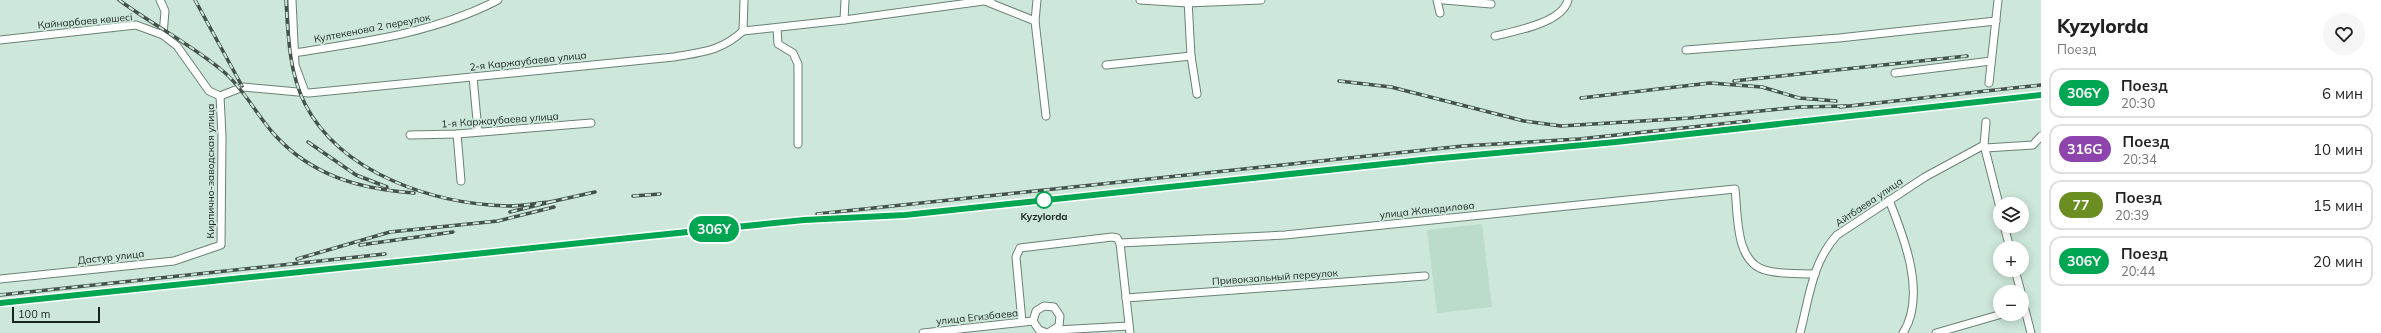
<!DOCTYPE html>
<html lang="ru">
<head>
<meta charset="utf-8">
<style>
	:root { --surface:#fff; --page:#f6f6f6; --text:#222; --muted:#767676; --line:#e0e0e0 }
	body { margin:0; font-family:Mulish,sans-serif; background:var(--page); color:var(--text); height:100vh; display:flex; flex-direction:column; font-size:15px; white-space:nowrap }
	* { box-sizing:border-box; margin:0 }
	p { font-size:13px; color:var(--muted) }
	.icon { flex:none; width:22px; height:22px; fill:none; stroke:currentColor; stroke-width:2; stroke-linecap:round; stroke-linejoin:round }
	.map { position:relative; flex:1; overflow:hidden }
	.drawer { display:flex; flex-direction:column; background:var(--surface); width:340px }
	.drawer>* { flex:none }
	.badge { padding:0 8px; border-radius:13px; font-size:14px; line-height:26px }
	.tools { position:absolute; left:1993px; top:197px; display:grid; gap:8px }
	.tools a { display:grid; place-items:center; width:36px; height:36px; border-radius:50%; background:var(--surface); box-shadow:0 2px 10px #0003; font-size:20px }
	.scale { position:absolute; left:12px; bottom:10px; width:88px; box-sizing:border-box; padding-left:4px; border:2px solid #1a241f; border-top:0; font-size:11px; line-height:14px; white-space:nowrap; color:#1a241f; -webkit-text-stroke:3px #cde7da; paint-order:stroke }
	.map>.badge { position:absolute; translate:-50% -50%; box-shadow:0 0 0 2px #fff }
	.round { display:grid; place-items:center; flex:none; width:42px; height:42px; border-radius:21px; background:var(--page) }
	.overview { display:flex; align-items:center; justify-content:space-between; height:68px; padding:0 16px }
	h1 { font-size:19px; font-weight:800; line-height:30px }
	ul { padding:0; list-style:none }
	li { display:flex; align-items:center; gap:12px; height:50px; margin:0 8px 6px; padding:0 8px; border:2px solid var(--line); border-radius:12px }
	li div { flex:1 }
	li b { display:block; font-size:15px }
	li em { font-style:normal }
	li .badge { min-width:44px; font-weight:700; text-align:center }
	main { display:flex; flex:1; min-height:0 }
	.map>svg:first-child { display:block }
	.built { fill:#bbdccb }
	.lines { fill:none; stroke-linecap:round; stroke-linejoin:round }
	.minor-casing { stroke:#6a8276; stroke-width:9 }
	.minor { stroke:#fff; stroke-width:7 }
	.rail-casing { stroke:#44524b; stroke-width:3.5 }
	.rail { stroke:#cde7da; stroke-width:2; stroke-dasharray:6; stroke-linecap:butt }
	.line-casing { stroke:#fff; stroke-width:9 }
	.line { stroke:#00a651; stroke-width:6 }
	.stop-dot { fill:#fff; stroke:#00a651; stroke-width:2 }
	.labels { text-anchor:middle; dominant-baseline:central; stroke-width:3.5; stroke-linejoin:round; paint-order:stroke }
	.street-label { font-size:10px; fill:#1a241f; stroke:#cde7da }
	.stop-label { font-size:10px; font-weight:bold; fill:#1a241f; stroke:#cde7da }
</style>
</head>
<body>
<main>
<div class="map">
<svg width="2041" height="333" viewBox="0 0 2041 333">
	<rect width="100%" height="100%" fill="#cde7da"/>
	<polygon class="built" points="1482,224 1492,307 1437,313 1427,230"/>
	<g class="lines">
		<defs>
			<g id="minor">
				<polyline points="160,0 165,11 163,35"/>
				<polyline points="292,0 295,65 305,92"/>
				<polyline points="1140,0 1187,3 1261,0"/>
				<polyline points="1188,0 1191,56 1197,94"/>
				<polyline points="1437,0 1440,13"/>
				<polyline points="1444,0 1491,4"/>
				<polyline points="985,1 1035,21 1046,116"/>
				<polyline points="844,20 845,0"/>
				<polyline points="1035,21 1037,0"/>
				<polyline points="777,28 778,44 793,53 798,64 798,144"/>
				<polyline points="743,31 844,20 991,0"/>
				<polyline points="743,31 744,0"/>
				<path d="M 1495,36 C 1515,31 1562,23 1568,0"/>
				<path d="M 0,40 L 136,25 L 163,35 L 177,46 L 209,91 L 220,96 L 243,87 L 309,93 L 674,57 C 703,52 721,51 743,31"/>
				<polyline points="1686,50 1839,38 1996,21"/>
				<path d="M 294,53 C 363,42 435,33 498,0"/>
				<polyline points="1106,65 1191,56"/>
				<polyline points="1895,73 1991,61"/>
				<polyline points="473,77 478,131"/>
				<polyline points="1989,83 1998,0"/>
				<polyline points="1986,122 1984,145 2000,208"/>
				<polyline points="457,134 461,181"/>
				<polyline points="410,135 457,134 591,123"/>
				<polyline points="1985,148 2033,145 2041,136"/>
				<path d="M 1889,200 C 1904,237 1927,295 1903,333"/>
				<polyline points="2004,226 2010,248"/>
				<path d="M 1120,243 L 1285,235 L 1735,189 C 1738,215 1735,262 1765,270 C 1781,275 1799,273 1815,274"/>
				<polyline points="2015,270 2021,292"/>
				<polyline points="0,279 174,261 221,245 222,136 220,96"/>
				<polyline points="1126,298 1425,276"/>
				<polyline points="2022,298 2031,333"/>
				<polyline points="1022,322 1016,257 1020,248 1112,237 1117,238 1120,243 1130,333"/>
				<polyline points="1056,330 1129,326"/>
				<polyline points="923,333 1033,321"/>
				<polyline points="1047,333 1039,330 1033,321 1036,311 1044,306 1054,307 1060,316 1059,326 1048,333"/>
				<path d="M 1800,333 C 1809,299 1812,262 1837,235 L 1925,177 L 1984,145"/>
				<polyline points="1936,333 2002,314"/>
			</g>
		</defs>
		<use href="#minor" class="minor-casing"/>
		<use href="#minor" class="minor"/>
		<defs>
			<g id="rail">
				<path d="M 119,0 C 153,25 192,45 224,72 C 244,89 256,114 273,133 C 311,176 360,189 414,193"/>
				<polyline points="195,0 242,86"/>
				<path d="M 286,0 C 288,35 289,72 305,104 C 341,174 434,204 508,206 C 522,206 537,203 550,202 L 510,212"/>
				<polyline points="1339,81 1391,87 1524,121 1561,126 1690,118 1800,107 1846,106"/>
				<polyline points="1734,81 1967,56"/>
				<polyline points="1581,98 1710,83 1762,87 1799,98 1836,101"/>
				<polyline points="1840,107 2041,85"/>
				<polyline points="308,142 356,175 387,187"/>
				<polyline points="633,196 660,194"/>
				<polyline points="550,202 595,192"/>
				<polyline points="817,214 1463,146 1579,139 1749,121"/>
				<polyline points="360,245 453,232"/>
				<polyline points="297,259 390,232 498,221 554,207"/>
				<polyline points="0,295 385,254"/>
				<polyline points="0,303 804,220 905,215 1431,159 1616,142 2041,95"/>
			</g>
		</defs>
		<use href="#rail" class="rail-casing"/>
		<use href="#rail" class="rail"/>
	</g>
	<g class="lines">
		<defs>
			<polyline id="line" points="0,303 804,220 905,215 1431,159 1616,142 2041,95"/>
		</defs>
		<use href="#line" class="line-casing"/>
		<use href="#line" class="line"/>
	</g>
	<circle class="stop-dot" cx="1044" cy="200" r="8"/>
	<g class="labels">
		<g class="street-label">
			<text transform="translate(85 21) rotate(-5)">Қайнарбаев көшесі</text>
			<text transform="translate(372 28) rotate(-11)">Култекенова 2 переулок</text>
			<text transform="translate(528 61) rotate(-6)">2-я Каржаубаева улица</text>
			<text transform="translate(500 120) rotate(-4)">1-я Каржаубаева улица</text>
			<text transform="translate(210 171) rotate(-90)">Кирпично-заводская улица</text>
			<text transform="translate(1869 202) rotate(-34)">Айтбаева улица</text>
			<text transform="translate(1427 210) rotate(-6)">улица Жанадилова</text>
			<text transform="translate(111 257) rotate(-6)">Дастур улица</text>
			<text transform="translate(1275 277) rotate(-4)">Привокзальный переулок</text>
			<text transform="translate(977 317) rotate(-6)">улица Егизбаева</text>
		</g>
		<g class="stop-label">
			<text x="1044" y="216">Kyzylorda</text>
		</g>
	</g>
</svg>
<div class="tools">
<a><svg class="icon" aria-label="layers" viewBox="0 0 24 24"><path d="M12 4l9 5-9 5-9-5zM3 14l9 5 9-5"/></svg></a>
<a>+</a>
<a>−</a>
</div>
<div class="scale">100 m</div>
<b class="badge" style="left:714px;top:229px;background:#00a651;color:#fff">306Y</b>
</div>
<section class="drawer">
<div class="overview"><div><h1>Kyzylorda</h1><p>Поезд</p></div><a class="round"><svg class="icon" aria-label="heart" viewBox="0 0 24 24"><path d="M12 20l-8-8c-3-5 5-10 8-4 3-6 11-1 8 4z"/></svg></a></div>
<ul>
<li><span class="badge" style="background:#00a651;color:#fff">306Y</span><div><b>Поезд</b><p>20:30</p></div><em>6 мин</em></li>
<li><span class="badge" style="background:#8e44ad;color:#fff">316G</span><div><b>Поезд</b><p>20:34</p></div><em>10 мин</em></li>
<li><span class="badge" style="background:#6b8e23;color:#fff">77</span><div><b>Поезд</b><p>20:39</p></div><em>15 мин</em></li>
<li><span class="badge" style="background:#00a651;color:#fff">306Y</span><div><b>Поезд</b><p>20:44</p></div><em>20 мин</em></li>
</ul>
</section>
</main>
</body>
</html>
